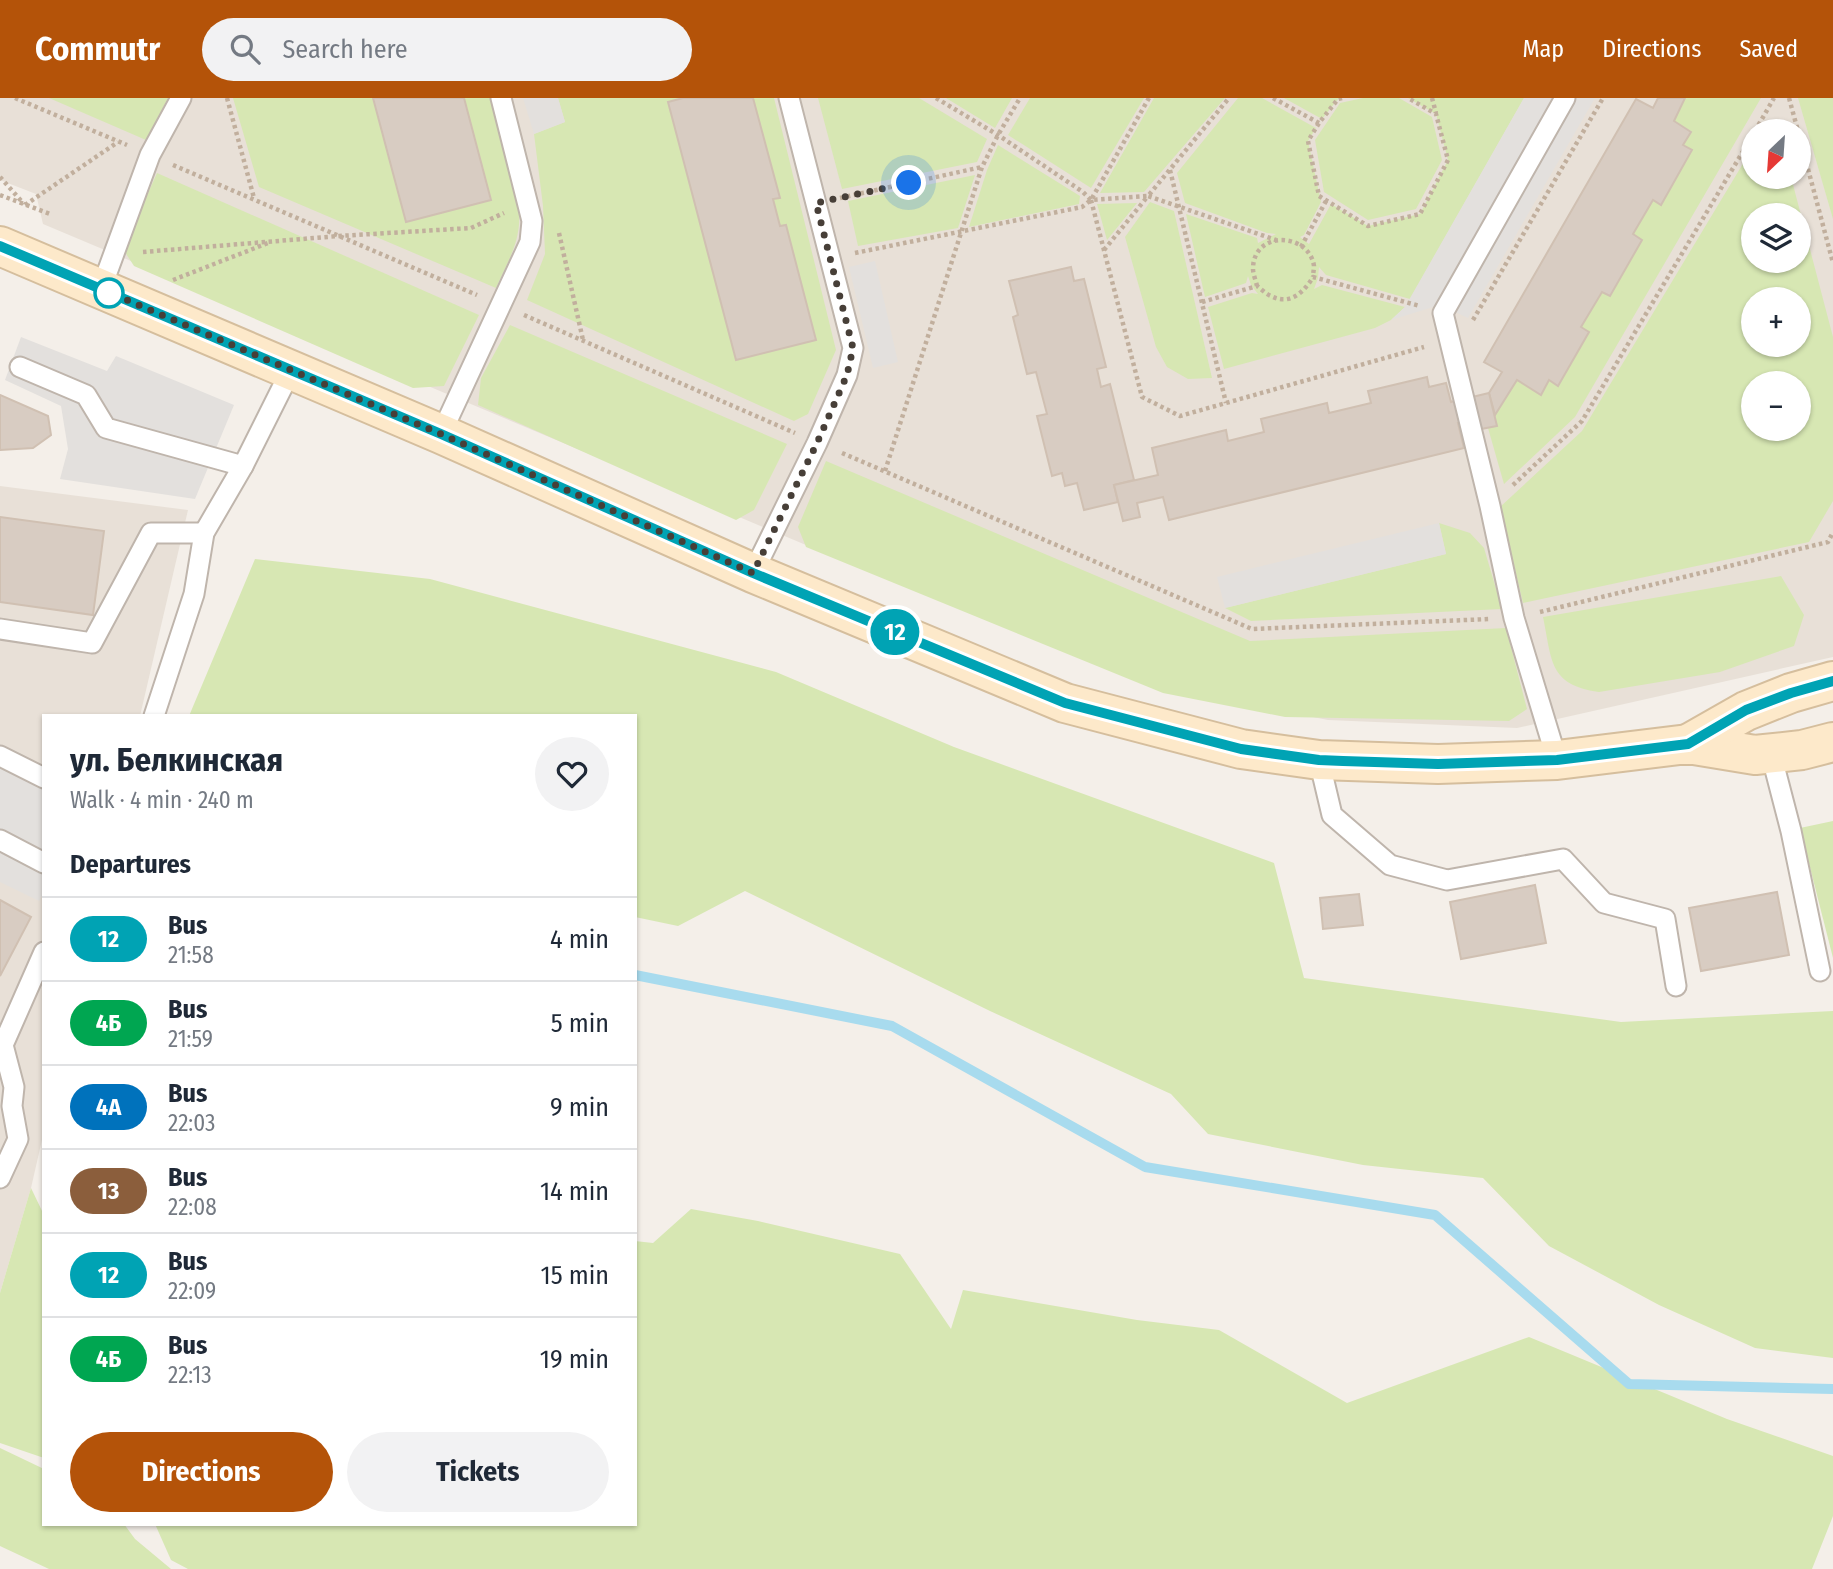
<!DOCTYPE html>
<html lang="en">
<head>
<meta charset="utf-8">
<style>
	:root { --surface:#fff; --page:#f2f2f3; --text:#1f2937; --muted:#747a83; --line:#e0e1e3; --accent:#b45309 }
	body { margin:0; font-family:"Fira Sans Condensed",sans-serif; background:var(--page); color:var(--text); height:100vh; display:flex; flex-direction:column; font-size:26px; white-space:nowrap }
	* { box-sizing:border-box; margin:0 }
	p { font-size:23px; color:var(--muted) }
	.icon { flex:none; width:38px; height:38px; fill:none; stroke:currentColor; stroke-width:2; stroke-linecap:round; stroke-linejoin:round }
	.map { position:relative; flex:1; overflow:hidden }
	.details { position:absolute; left:42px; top:616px; width:595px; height:812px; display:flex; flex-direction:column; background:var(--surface); border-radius:0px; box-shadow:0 2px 5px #0004 }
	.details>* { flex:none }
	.badge { padding:0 14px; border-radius:23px; font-size:24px; line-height:46px }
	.needle { width:46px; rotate:205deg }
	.buttons { position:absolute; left:1741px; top:21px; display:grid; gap:14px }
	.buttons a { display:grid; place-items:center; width:70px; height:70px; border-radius:50%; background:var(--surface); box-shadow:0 2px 5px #0004; font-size:35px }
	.you { position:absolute; width:35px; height:35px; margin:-18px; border:5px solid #fff; border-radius:50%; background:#1a73e8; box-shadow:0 0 0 10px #1a73e833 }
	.map>.badge { position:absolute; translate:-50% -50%; box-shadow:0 0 0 4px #fff }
	h2 { padding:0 28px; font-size:26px; line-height:63px }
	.round { display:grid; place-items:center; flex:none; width:74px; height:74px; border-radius:37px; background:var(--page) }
	.headline { display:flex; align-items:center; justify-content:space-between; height:119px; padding:0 28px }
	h1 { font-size:33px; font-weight:700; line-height:52px }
	.cta { display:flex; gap:14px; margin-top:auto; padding:14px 28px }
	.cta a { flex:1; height:80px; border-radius:42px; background:var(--accent); color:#fff; font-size:28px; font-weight:700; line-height:80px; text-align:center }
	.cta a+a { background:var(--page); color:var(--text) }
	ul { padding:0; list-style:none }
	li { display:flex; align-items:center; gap:21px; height:84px; padding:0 28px; border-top:2px solid var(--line) }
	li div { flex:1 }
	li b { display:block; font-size:26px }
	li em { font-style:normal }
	li .badge { min-width:77px; font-weight:700; text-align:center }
	header { display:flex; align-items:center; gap:42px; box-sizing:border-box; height:98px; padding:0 35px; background:var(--accent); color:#fff }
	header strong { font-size:33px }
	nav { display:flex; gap:38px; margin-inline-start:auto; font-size:24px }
	.search { width:490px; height:63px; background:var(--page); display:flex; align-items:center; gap:18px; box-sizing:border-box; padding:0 24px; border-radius:38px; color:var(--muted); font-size:26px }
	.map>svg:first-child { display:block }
	.residential { fill:#e8e0d7; fill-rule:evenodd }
	.green { fill:#d7e7b3; fill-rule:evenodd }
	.parking { fill:#e3e0dd }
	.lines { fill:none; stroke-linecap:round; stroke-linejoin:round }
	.stream { stroke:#a8dbee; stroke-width:10 }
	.building { fill:#d8ccc2; stroke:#d0c0b2; stroke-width:2 }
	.service-casing { stroke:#bfb5ac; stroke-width:23 }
	.secondary-casing { stroke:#d5be9d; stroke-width:42 }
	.path { stroke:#c1af9d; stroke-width:4.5; stroke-dasharray:3.5 3.5; stroke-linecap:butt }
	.service { stroke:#fff; stroke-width:19 }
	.secondary { stroke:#fde9ca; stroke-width:38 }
	.line-casing { stroke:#fff; stroke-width:16 }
	.line { stroke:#00a3b4; stroke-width:10 }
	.walk { stroke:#473f38; stroke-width:7; stroke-dasharray:0 12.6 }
	.stop-dot { fill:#fff; stroke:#00a3b4; stroke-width:3.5 }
</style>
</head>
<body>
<header>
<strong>Commutr</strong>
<div class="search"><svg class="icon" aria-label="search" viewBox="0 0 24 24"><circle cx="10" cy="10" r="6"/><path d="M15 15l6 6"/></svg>Search here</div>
<nav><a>Map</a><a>Directions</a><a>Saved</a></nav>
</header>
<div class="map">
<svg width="1833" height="1471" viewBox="0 0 1833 1471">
	<rect width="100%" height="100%" fill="#f4efe9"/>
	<g class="residential">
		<path d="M 0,0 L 1833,0 L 1833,559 L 1517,630 L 1328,622 L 1166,590 L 851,466 L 43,126 L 36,96 L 0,82 ZM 1754,33 L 1799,33 L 1799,79 L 1754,79 ZM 1754,117 L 1799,117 L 1799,163 L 1754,163 ZM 1754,201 L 1799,201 L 1799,247 L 1754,247 ZM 1754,285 L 1799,285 L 1799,331 L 1754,331 Z"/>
		<polygon points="0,388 188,412 140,618 44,618 44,1033 31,1090 0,1195"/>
	</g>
	<g class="green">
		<polygon points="49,0 168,0 146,42"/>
		<path d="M 233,0 L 491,0 C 501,35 525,100 518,134 C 515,153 504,172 496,190 L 259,89 Z"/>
		<polygon points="558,0 774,0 836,252 808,316 794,323 527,202 545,156 543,108 534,36 565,24"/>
		<polygon points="818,0 919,0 987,41 977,64 842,91"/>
		<polygon points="946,0 1012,0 995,30"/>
		<polygon points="1030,0 1144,0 1091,90 1008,37"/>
		<polygon points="1154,0 1225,0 1144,94 1100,95"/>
		<polygon points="1238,0 1262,0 1316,30 1308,43 1321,104 1304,137 1300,139 1309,146 1331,106 1368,128 1420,116 1448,62 1436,16 1408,0 1524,0 1410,201 1326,177 1319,169 1318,180 1314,191 1322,187 1405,209 1391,222 1375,230 1224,271 1208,209 1252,195 1258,196 1251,187 1248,178 1246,185 1205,199 1186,116 1257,140 1258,145 1276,136 1267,135 1185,105 1177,75"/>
		<polygon points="1284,0 1342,0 1338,1 1322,21"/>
		<polygon points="1363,0 1399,0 1432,19 1442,62 1416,111 1368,122 1324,94 1315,42 1340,5"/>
		<polygon points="1685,0 1761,0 1575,319 1504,386 1488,330 1497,328 1495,317 1517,282 1541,296 1549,283 1558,287 1589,234 1581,229 1602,194 1642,142 1633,136 1653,102 1661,106 1692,53 1683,47 1691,33 1674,23"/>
		<polygon points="1798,0 1833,0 1833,121"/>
		<polygon points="998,47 1080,98 1079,106 969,129 987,72"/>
		<path d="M 1753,49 L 1754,79 L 1791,79 L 1833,239 L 1833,403 L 1809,444 L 1523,505 L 1500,409 L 1582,333 ZM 1754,117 L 1799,117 L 1799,163 L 1754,163 ZM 1754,201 L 1799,201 L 1799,247 L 1754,247 ZM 1754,285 L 1799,285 L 1799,331 L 1754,331 Z"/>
		<polygon points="157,75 479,217 444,288 413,290 134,168 123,151"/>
		<polygon points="975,77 958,130 858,148 848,103"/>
		<polygon points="1150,104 1174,113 1212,280 1188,281 1167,269 1156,249 1125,139"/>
		<polygon points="1137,105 1107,142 1097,106"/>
		<polygon points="510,227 787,346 754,412 736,422 478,307 481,280"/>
		<polygon points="826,363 1250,543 1506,530 1527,611 1509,623 1285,619 1163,595 806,449 798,429"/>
		<polygon points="1439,425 1470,435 1484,450 1502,511 1251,523 1225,510 1446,456"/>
		<polygon points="255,461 430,481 776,574 954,649 1274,765 1304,880 1621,924 1833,913 1833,1260 1755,1250 1659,1207 1549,1148 1483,1080 1363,1067 1208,1036 1171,996 990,913 745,793 678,828 635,819 635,618 189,618"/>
		<path d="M 1781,478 L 1804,517 L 1794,548 L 1720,574 L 1599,594 C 1548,587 1552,561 1543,519 Z"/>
		<polygon points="1833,723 1833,860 1800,730"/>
		<polygon points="31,1090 44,1117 44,1360 0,1345 0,1195"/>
		<polygon points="691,1111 758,1123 900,1156 951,1231 963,1192 1137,1222 1219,1232 1347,1305 1529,1239 1727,1321 1833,1358 1833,1418 1812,1471 188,1471 171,1462 155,1426 635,1426 635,1143 653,1145"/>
		<polygon points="0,1350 44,1371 44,1426 124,1426 135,1441 171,1471 49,1471 0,1448"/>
	</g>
	<g class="parking">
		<polygon points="523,0 558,0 565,24 534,36"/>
		<polygon points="1524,0 1553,0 1433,209 1391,222 1405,209"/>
		<polygon points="1573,0 1595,0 1468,220 1451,212"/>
		<polygon points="875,163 898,264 873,270 849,169"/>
		<polygon points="21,239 107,273 116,258 234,307 195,401 60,381 68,351 61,308 5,282"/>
		<polygon points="1439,425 1446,456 1225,510 1217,479"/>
		<polygon points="0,662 44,684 44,794 39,803 0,784"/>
	</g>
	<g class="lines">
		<polyline class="stream" points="635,877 892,928 1145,1069 1435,1117 1629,1286 1833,1291"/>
	</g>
	<g class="building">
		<polygon points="373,0 464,0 491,102 406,124"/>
		<polygon points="683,0 753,0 780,100 773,101 780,128 786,127 816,242 736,262 668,4"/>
		<polygon points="1658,0 1685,0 1674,23 1691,34 1683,47 1692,52 1661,107 1653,102 1633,136 1642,142 1610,198 1602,194 1581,229 1589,234 1558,288 1549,282 1541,297 1517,282 1495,317 1489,295 1502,274 1484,264 1636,1 1653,10"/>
		<polygon points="1071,169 1074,183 1084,181 1106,269 1097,271 1101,289 1110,286 1134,382 1114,387 1118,404 1084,412 1077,385 1065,388 1062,375 1052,378 1037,318 1047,316 1036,274 1027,276 1013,219 1018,217 1009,183"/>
		<polygon points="1427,279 1429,289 1446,285 1451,304 1489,295 1497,328 1481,331 1478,321 1458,325 1464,350 1169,422 1163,399 1137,405 1140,419 1123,423 1114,387 1158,377 1152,350 1226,332 1228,343 1264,334 1261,321 1327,305 1329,315 1371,305 1368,293"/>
		<polygon points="0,297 48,318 51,337 33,350 0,352"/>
		<polygon points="0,419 104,433 93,517 0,504"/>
		<polygon points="1535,787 1546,845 1461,861 1450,804"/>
		<polygon points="1777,794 1789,857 1701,873 1689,810"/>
		<polygon points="1359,796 1363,827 1323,831 1320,800"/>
		<polygon points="0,802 31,819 0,878"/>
	</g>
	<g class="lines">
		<defs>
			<g id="service">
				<polyline points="101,191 150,57 181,0"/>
				<polyline points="20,269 86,297 106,330 243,368"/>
				<polyline points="441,336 530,144 532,123 501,0"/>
				<polyline points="753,475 817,345 847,277 853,250 789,0"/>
				<polyline points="0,531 92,545 151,435 204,435"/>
				<polyline points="154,618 194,496 204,435 243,368 291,272"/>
				<polyline points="1771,656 1791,733 1820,873"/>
				<polyline points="0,658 44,680"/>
				<polyline points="1319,662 1332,717 1390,767 1447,782 1563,761 1604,805 1665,821 1676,888"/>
				<polyline points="1557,662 1514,520 1490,408 1443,215 1565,0"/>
				<polyline points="0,742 44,765"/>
				<polyline points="0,1080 18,1041 12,1008 14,989 3,947 44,854"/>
			</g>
			<g id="secondary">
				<polyline points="0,148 441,336 753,475 1065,605 1241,651 1319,662 1438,666 1557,662 1688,646 1755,657 1802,652 1833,644"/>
				<polyline points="1688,646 1746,613 1791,595 1833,583"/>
			</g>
		</defs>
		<use href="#service" class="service-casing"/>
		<use href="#secondary" class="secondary-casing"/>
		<g class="path">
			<polyline points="15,0 127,47"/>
			<polyline points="227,0 254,100"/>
			<polyline points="936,0 998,37 1083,94 1091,102 1148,98 1229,0"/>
			<polyline points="1273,0 1319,25"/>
			<polyline points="1342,0 1338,1 1319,25 1308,43 1319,98 1368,128 1420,116 1448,62 1436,16 1408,0"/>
			<polyline points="1432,0 1436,15"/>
			<polyline points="1789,0 1798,33"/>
			<polyline points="1755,33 1774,0"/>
			<polyline points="1799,37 1833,165"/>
			<polyline points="173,67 477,197"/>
			<polyline points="1170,72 1226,305"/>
			<polyline points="0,79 24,106"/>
			<polyline points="0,97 50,116"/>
			<polyline points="840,100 982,69"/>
			<polyline points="1091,102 1142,299 1180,318 1424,249"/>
			<polyline points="25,107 118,44"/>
			<polyline points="559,135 583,242"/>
			<polyline points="1301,149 1326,103"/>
			<polyline points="1104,152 1148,98 1276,142"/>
			<polyline points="143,154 339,138 471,130 504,115"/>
			<polyline points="855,155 1082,109 1091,102 1149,0"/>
			<polyline points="173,182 268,145"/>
			<path d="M 1257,188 C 1256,183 1253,176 1253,171 C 1253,132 1309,134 1314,168 C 1314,172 1313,175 1313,179"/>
			<path d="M 1202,204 L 1257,188 C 1261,191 1266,196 1271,198 C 1290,208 1304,194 1313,179 L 1420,208"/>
			<polyline points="524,217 795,335"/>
			<polyline points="1473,222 1603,0"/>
			<polyline points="842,355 1252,531 1490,521"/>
			<polyline points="885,373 982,69 998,37 1020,0"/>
			<polyline points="1513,387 1582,323 1754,35"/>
			<polyline points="1540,514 1828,444 1833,434"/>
		</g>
		<use href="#service" class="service"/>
		<use href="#secondary" class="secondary"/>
	</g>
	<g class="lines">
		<defs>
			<polyline id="line" points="0,148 441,336 753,475 1065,605 1241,651 1319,662 1343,663 1438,666 1557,662 1688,646 1746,612 1791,595 1833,583"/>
		</defs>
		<use href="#line" class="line-casing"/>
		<use href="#line" class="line"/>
		<polyline class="walk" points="109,195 101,191 441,336 753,475 817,345 847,277 853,250 816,105 909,85"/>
	</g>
	<circle class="stop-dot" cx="109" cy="195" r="14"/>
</svg>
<div class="buttons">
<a><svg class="needle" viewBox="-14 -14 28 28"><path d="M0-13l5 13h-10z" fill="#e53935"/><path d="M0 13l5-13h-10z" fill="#747a83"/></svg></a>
<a><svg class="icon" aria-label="layers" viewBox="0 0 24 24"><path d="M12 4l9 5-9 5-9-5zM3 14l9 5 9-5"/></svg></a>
<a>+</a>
<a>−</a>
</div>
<div class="you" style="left:909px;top:85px"></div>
<b class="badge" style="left:895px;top:534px;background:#00a3b4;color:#fff">12</b>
<section class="details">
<div class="headline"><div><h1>ул. Белкинская</h1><p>Walk · 4 min · 240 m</p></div><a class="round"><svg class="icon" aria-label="heart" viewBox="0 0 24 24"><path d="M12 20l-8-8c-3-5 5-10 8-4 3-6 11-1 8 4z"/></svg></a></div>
<h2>Departures</h2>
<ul>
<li><span class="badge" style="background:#00a3b4;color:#fff">12</span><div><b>Bus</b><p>21:58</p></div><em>4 min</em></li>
<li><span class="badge" style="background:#00a651;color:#fff">4Б</span><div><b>Bus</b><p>21:59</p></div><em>5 min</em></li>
<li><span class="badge" style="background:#0072bc;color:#fff">4А</span><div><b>Bus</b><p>22:03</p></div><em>9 min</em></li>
<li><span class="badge" style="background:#8b5e3c;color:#fff">13</span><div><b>Bus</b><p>22:08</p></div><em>14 min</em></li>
<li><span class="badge" style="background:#00a3b4;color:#fff">12</span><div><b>Bus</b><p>22:09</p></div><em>15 min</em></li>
<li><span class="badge" style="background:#00a651;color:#fff">4Б</span><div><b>Bus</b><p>22:13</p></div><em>19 min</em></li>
</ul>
<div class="cta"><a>Directions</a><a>Tickets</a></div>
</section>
</div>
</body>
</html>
